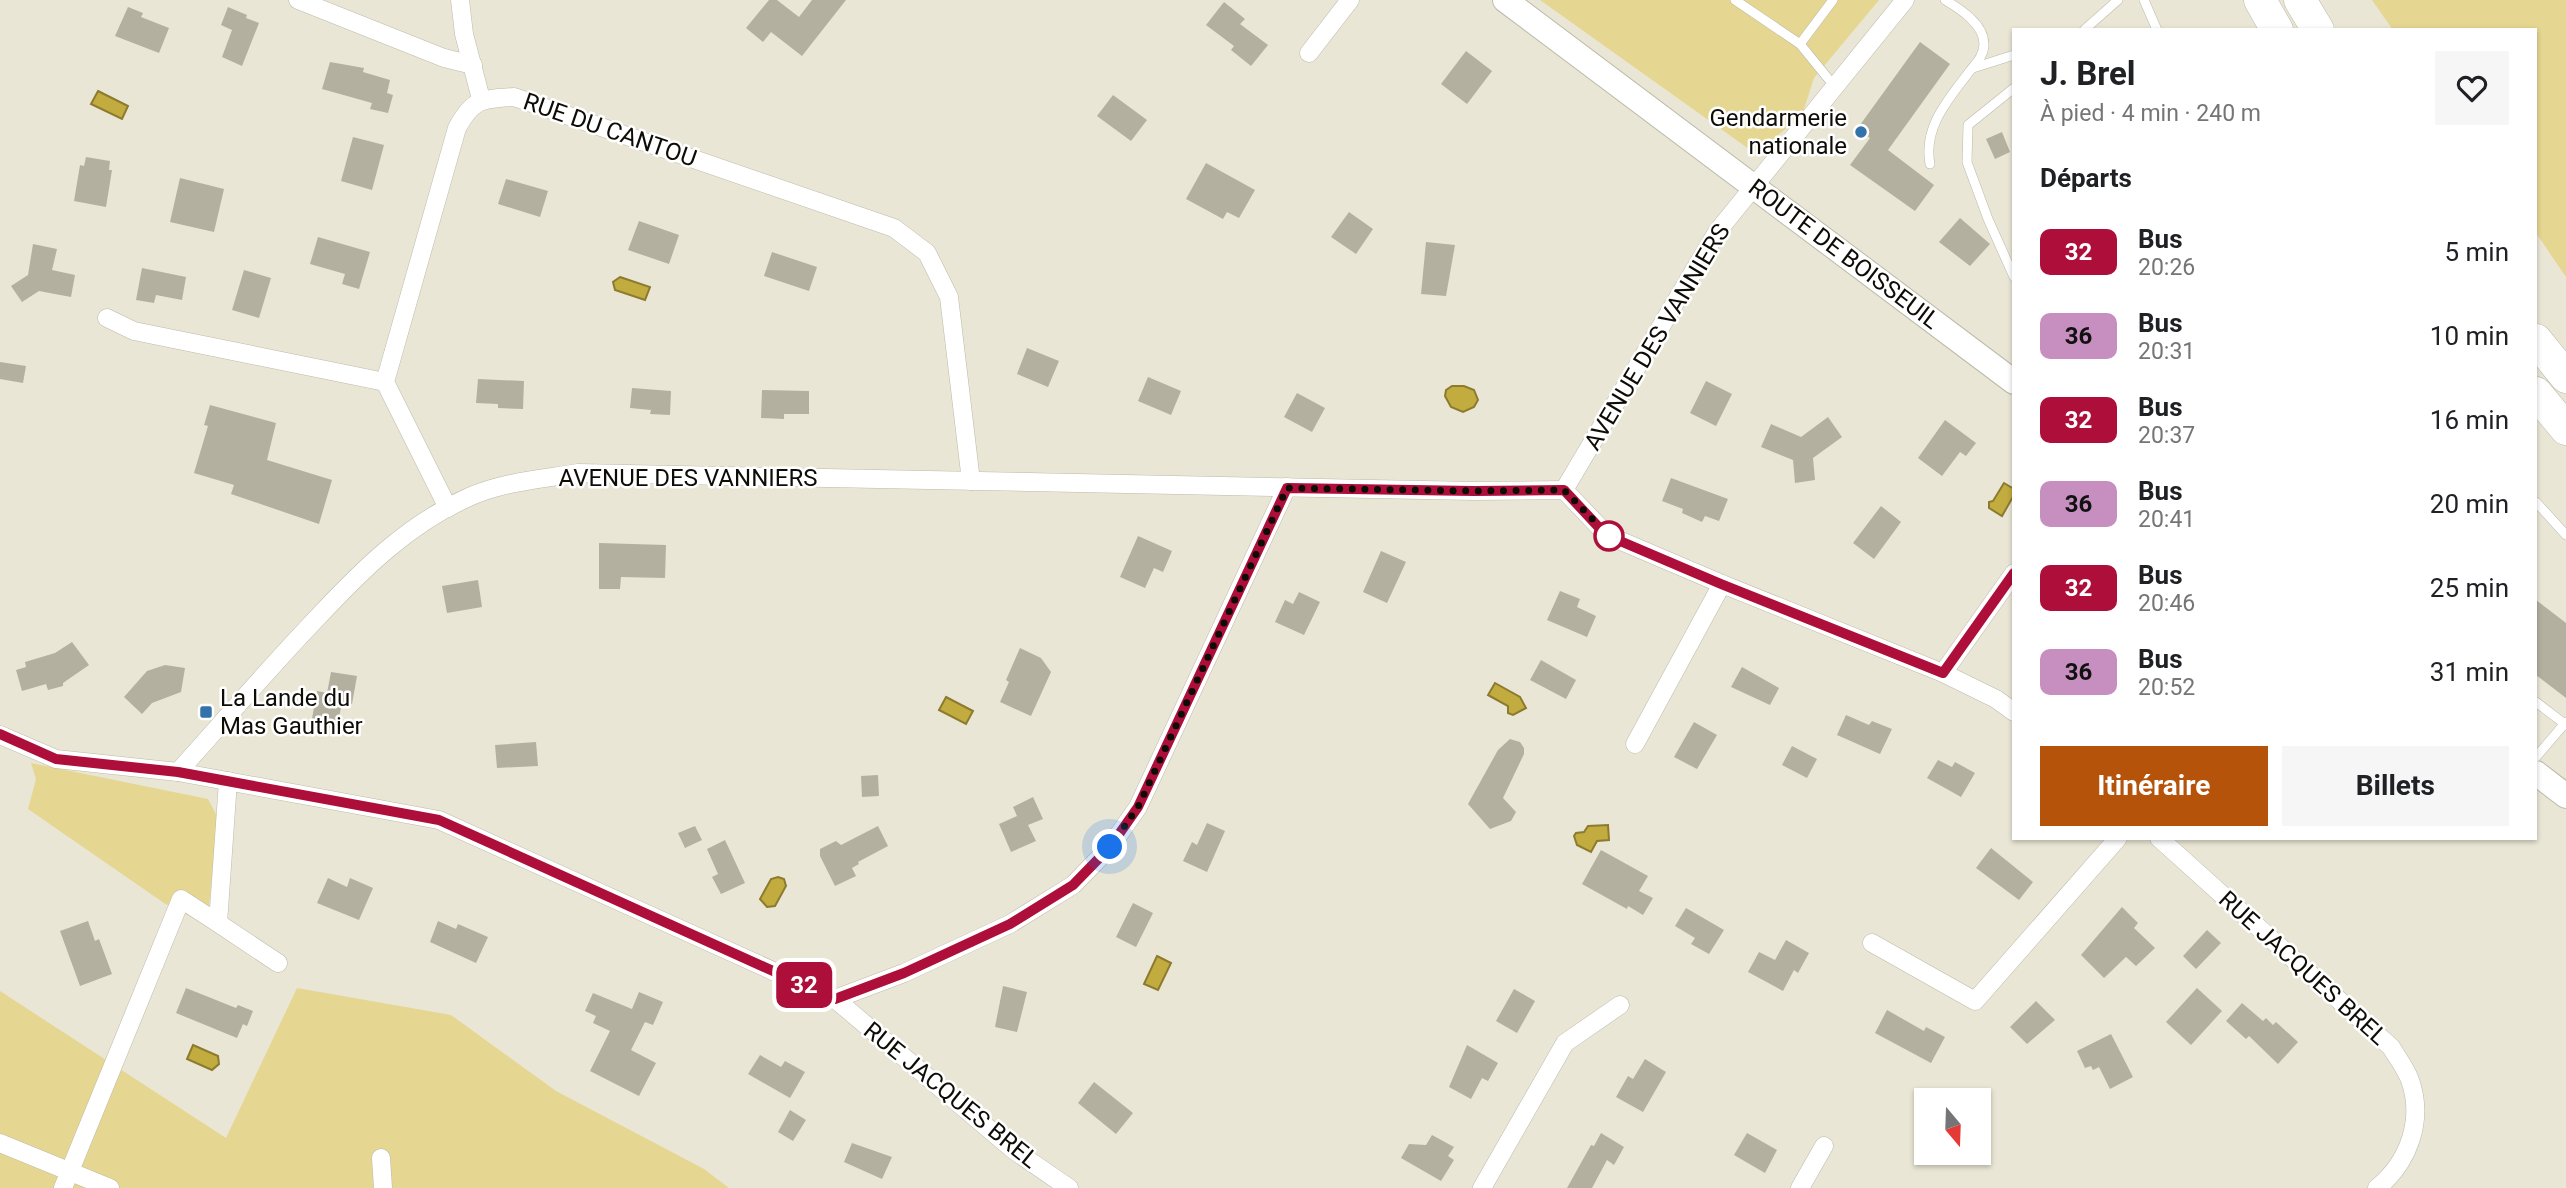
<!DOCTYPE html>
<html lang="fr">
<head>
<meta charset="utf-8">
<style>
	:root { --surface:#fff; --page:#f6f6f6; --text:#202124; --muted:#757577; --accent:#b45309 }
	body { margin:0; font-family:Roboto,sans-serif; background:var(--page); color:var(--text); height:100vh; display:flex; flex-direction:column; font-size:26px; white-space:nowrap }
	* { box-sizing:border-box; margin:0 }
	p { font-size:23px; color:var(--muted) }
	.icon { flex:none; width:38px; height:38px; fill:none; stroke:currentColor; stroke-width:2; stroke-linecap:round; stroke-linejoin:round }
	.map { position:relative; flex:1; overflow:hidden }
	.sheet { position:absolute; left:2012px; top:28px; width:525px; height:812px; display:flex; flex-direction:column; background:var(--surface); border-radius:0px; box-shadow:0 2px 5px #0004 }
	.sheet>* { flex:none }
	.badge { padding:0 14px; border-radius:10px; font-size:24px; line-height:46px }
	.needle { width:46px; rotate:161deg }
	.buttons { position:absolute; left:1914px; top:1088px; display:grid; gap:14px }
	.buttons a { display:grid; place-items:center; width:77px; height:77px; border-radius:0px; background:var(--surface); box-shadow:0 2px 5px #0004; font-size:35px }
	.you { position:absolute; width:35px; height:35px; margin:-18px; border:5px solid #fff; border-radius:50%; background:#1a73e8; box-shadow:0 0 0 10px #1a73e833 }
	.map>.badge { position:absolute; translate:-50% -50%; box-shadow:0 0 0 4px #fff }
	h2 { padding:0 28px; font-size:26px; line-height:63px }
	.round { display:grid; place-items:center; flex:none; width:74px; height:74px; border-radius:0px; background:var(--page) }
	.head { display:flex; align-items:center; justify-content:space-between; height:119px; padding:0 28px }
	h1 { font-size:33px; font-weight:700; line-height:52px }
	.action { display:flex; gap:14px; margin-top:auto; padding:14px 28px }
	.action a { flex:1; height:80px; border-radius:0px; background:var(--accent); color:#fff; font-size:28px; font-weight:700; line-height:80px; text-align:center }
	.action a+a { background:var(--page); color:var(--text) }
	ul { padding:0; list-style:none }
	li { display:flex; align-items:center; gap:21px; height:84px; padding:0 28px }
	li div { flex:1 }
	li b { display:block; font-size:26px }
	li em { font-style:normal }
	li .badge { min-width:77px; font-weight:700; text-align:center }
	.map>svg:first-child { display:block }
	.green { fill:#e5d691 }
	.water { fill:#c2ab3f; stroke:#8c7b2e; stroke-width:2 }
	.building { fill:#b4b0a0 }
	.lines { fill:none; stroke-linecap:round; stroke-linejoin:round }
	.lane-casing { stroke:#bdbaaa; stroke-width:10 }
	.street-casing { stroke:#bdbaaa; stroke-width:19 }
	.secondary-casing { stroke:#bdbaaa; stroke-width:26 }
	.highway-casing { stroke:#bdbaaa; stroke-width:33 }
	.lane { stroke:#fff; stroke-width:9 }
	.street { stroke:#fff; stroke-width:18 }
	.secondary { stroke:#fff; stroke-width:24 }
	.highway { stroke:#fff; stroke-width:32 }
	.line-casing { stroke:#fff; stroke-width:16 }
	.line { stroke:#ad0e3a; stroke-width:10 }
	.walk { stroke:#0d0c06; stroke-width:7; stroke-dasharray:0 12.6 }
	.poi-dot { fill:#3373aa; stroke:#fff; stroke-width:2.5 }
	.stop-dot { fill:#fff; stroke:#ad0e3a; stroke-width:3.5 }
	.labels { text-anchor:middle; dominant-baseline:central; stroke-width:5; stroke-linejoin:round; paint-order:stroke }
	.poi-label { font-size:24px; fill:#0d0c06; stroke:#fff; text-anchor:end }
	.street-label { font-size:24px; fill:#0d0c06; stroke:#fff }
</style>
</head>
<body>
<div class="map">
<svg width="2566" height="1188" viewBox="0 0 2566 1188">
	<rect width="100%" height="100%" fill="#eae6d5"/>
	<g class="green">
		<polygon points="1540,0 1879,0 1814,78 1802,115 1756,154"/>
		<polygon points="2372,0 2566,0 2566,277 2536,233 2536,30 2393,30"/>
		<polygon points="31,763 208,799 218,818 207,925 164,903 28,809 36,779"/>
		<polygon points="297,988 451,1015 556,1091 704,1169 729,1188 0,1188 0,991 226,1138"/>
	</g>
	<g class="water">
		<polygon points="98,91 128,106 122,119 91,104"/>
		<polygon points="620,277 650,287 645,300 615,290 613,282"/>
		<polygon points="1452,386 1464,386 1474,390 1478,400 1474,407 1463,412 1451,407 1445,396 1446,390"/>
		<polygon points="2004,483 2014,489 2014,495 2002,516 1989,508 1989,502 1993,501"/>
		<polygon points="1495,683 1520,697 1526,708 1513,715 1508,713 1508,706 1488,695"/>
		<polygon points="946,697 973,711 966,724 939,710"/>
		<polygon points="1608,825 1609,840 1597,841 1591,852 1577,845 1574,836 1576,833 1584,832 1588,826"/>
		<polygon points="778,877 784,879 786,886 775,906 767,907 760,899 771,879"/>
		<polygon points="1157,956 1171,963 1158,990 1144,984"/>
		<polygon points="193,1045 218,1056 219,1064 212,1070 187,1059"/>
	</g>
	<g class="building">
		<polygon points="769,0 777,0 799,17 812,0 846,0 802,56 771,32 763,42 746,28"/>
		<polygon points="1224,2 1245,19 1240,24 1268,45 1251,66 1231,50 1234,46 1206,25"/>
		<polygon points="128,7 143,13 141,17 169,28 159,53 115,36"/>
		<polygon points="228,7 247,15 246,18 259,23 242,66 222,57 232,30 221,25"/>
		<polygon points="1920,42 1950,64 1888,150 1934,185 1915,211 1850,165 1870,138 1866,135 1869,131 1860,125"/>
		<polygon points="1466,51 1492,71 1467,104 1441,84"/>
		<polygon points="330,62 364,68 363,72 390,80 387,93 393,95 388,113 370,109 372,103 322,89"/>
		<polygon points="1113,95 1147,120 1131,141 1097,116"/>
		<polygon points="2002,132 2010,152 1995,159 1986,139"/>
		<polygon points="353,137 384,145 372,190 341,181"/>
		<polygon points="86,157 110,161 109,170 112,170 106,207 74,201 80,165 84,166"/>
		<polygon points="1206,163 1255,190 1239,218 1227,212 1223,219 1186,199"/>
		<polygon points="180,178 224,189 214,232 170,222"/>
		<polygon points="506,179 548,191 540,217 498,204"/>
		<polygon points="1349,212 1373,229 1356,254 1331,237"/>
		<polygon points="1960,218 1990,244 1970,266 1939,242"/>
		<polygon points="639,221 679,235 669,264 628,250"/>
		<polygon points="318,237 370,252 359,289 342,284 345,274 310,264"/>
		<polygon points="1426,242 1455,245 1446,296 1421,294"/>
		<polygon points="33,244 57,249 52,270 75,275 71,297 39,291 22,302 11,286 28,275"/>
		<polygon points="772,252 817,267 809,291 764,276"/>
		<polygon points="142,268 186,277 182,300 156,295 154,303 136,300"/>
		<polygon points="244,270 271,278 259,318 232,310"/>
		<polygon points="1027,348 1059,361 1048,387 1017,374"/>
		<polygon points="0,362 26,366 23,383 0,379"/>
		<polygon points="1148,377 1181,391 1171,415 1138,401"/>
		<polygon points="478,379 524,381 523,409 498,408 498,404 476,403"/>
		<polygon points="1706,381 1732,394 1716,426 1690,413"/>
		<polygon points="632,388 671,391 670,415 650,414 651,410 630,408"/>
		<polygon points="762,390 809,391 809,414 784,414 784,419 761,418"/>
		<polygon points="1297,393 1325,408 1312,432 1284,417"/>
		<polygon points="210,405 276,423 267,460 332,480 319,524 231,494 234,485 194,473 208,426 204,425"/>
		<polygon points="1828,417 1842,437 1813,458 1815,480 1795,483 1793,460 1761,447 1771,424 1801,437"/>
		<polygon points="1945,420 1976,443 1966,456 1960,452 1942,476 1918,458"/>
		<polygon points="1671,478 1728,499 1719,521 1705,516 1702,522 1682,513 1683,509 1662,501"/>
		<polygon points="1881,506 1901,522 1874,559 1853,543"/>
		<polygon points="1138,536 1172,551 1163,572 1154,568 1145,588 1120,577"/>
		<polygon points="599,543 666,545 665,578 621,577 620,589 599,589"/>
		<polygon points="1381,551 1406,562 1387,603 1363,592"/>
		<polygon points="478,580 482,607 447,613 442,586"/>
		<polygon points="1560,591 1580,599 1577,607 1596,616 1587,637 1547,620"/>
		<polygon points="1299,592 1320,602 1304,635 1275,622 1285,600 1293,604"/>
		<polygon points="2536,600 2566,623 2566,698 2536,675"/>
		<polygon points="72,642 89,665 63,683 63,686 48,690 46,684 22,691 16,670 26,667 25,662 55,653"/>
		<polygon points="1020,648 1041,658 1051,672 1031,716 1000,702 1009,682 1006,680"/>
		<polygon points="1541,660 1576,680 1566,699 1530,680"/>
		<polygon points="165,665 185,668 181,692 152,703 142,714 124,697 147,671"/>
		<polygon points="1742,667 1779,688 1770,705 1731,687"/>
		<polygon points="331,672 357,676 352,704 342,702 337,729 311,724 317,691 327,693"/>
		<polygon points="1846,715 1869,725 1872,721 1892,729 1880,754 1837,735"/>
		<polygon points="1694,722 1717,735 1697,769 1674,757"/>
		<polygon points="1510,739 1520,742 1524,748 1524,754 1503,798 1516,812 1511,821 1490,829 1468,804 1498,750"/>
		<polygon points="536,742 538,766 497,768 495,745"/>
		<polygon points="1792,746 1817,759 1807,778 1782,765"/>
		<polygon points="1938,760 1952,767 1955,762 1975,773 1961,797 1927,778"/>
		<polygon points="878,775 879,796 862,797 861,776"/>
		<polygon points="1033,797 1043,819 1028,825 1036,841 1011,852 999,824 1017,816 1013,807"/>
		<polygon points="1207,823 1225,831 1207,872 1183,861 1192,842 1197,845"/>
		<polygon points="695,826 702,840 685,848 678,833"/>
		<polygon points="878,826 888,846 858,862 859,864 852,868 856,876 835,886 820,856 820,849 836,841 841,845"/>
		<polygon points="725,840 745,883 721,894 712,877 718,874 707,849"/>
		<polygon points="1991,848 2033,882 2019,900 1976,868"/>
		<polygon points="1601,850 1648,876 1639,891 1653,898 1643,915 1628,906 1627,909 1582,884"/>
		<polygon points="328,878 347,887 350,878 373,888 359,920 317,903"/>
		<polygon points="1133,903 1153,913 1136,947 1116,937"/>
		<polygon points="2122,907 2138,923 2134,928 2155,948 2136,966 2126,957 2104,978 2081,955"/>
		<polygon points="1686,908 1724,930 1709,954 1691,944 1695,938 1675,926"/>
		<polygon points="88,921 95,941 99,939 112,974 80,986 60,931"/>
		<polygon points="438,921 456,929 458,924 488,937 476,963 430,942"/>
		<polygon points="2207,930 2221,943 2196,969 2183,956"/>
		<polygon points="1786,940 1809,953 1798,973 1794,970 1783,991 1748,972 1759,952 1775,960"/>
		<polygon points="1003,986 1027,992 1017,1032 995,1027"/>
		<polygon points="186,988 236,1008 238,1005 253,1011 247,1026 243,1024 237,1038 176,1013"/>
		<polygon points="2197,988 2222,1011 2191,1045 2166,1022"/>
		<polygon points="1514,989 1535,1001 1517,1033 1496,1021"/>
		<polygon points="639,992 663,1002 653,1025 645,1022 631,1050 656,1063 639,1096 590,1071 610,1031 593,1023 596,1016 585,1011 593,993 632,1009"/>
		<polygon points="2036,1001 2055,1020 2027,1044 2010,1027"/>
		<polygon points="2242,1003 2263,1021 2266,1018 2273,1025 2276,1022 2298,1042 2278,1064 2249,1036 2246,1039 2226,1021"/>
		<polygon points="1887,1010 1924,1031 1926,1027 1945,1037 1931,1063 1875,1033"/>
		<polygon points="2111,1034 2133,1077 2110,1089 2099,1067 2093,1070 2091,1066 2085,1068 2077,1051"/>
		<polygon points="1467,1045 1498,1063 1488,1081 1482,1078 1471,1099 1449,1087"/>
		<polygon points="760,1055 781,1067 785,1061 805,1072 790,1098 748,1074"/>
		<polygon points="1645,1059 1666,1072 1643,1112 1616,1097 1628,1076 1633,1079"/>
		<polygon points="1094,1082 1133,1113 1116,1134 1078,1103"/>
		<polygon points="790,1110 806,1120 793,1141 778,1132"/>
		<polygon points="1601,1133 1624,1147 1614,1165 1607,1160 1592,1188 1567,1188 1591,1145 1594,1146"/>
		<polygon points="1747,1133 1777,1150 1765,1173 1734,1155"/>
		<polygon points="1432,1135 1454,1147 1448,1156 1454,1160 1441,1181 1401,1158 1409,1144 1426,1145"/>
		<polygon points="852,1143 892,1157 882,1179 844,1162"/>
	</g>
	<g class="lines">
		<defs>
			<g id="lane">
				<polyline points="1735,0 1800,44 1833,0"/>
				<polyline points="2144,0 2157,30"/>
				<polyline points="2084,30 2118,0"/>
				<polyline points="1800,44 1835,87"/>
				<polyline points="1973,68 2014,55"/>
				<polyline points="2014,88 1968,125 1967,162 1988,219 2014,277"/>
				<path d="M 1930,164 C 1923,127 1948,100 1969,72 C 1976,63 1984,56 1984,44 C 1984,24 1960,9 1945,0"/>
				<polyline points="2536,502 2566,535"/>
				<polyline points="2536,702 2566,725"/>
				<polyline points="2536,757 2566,722"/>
			</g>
			<g id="street">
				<polyline points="298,0 444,58 473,65"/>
				<polyline points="460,0 464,34 481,99"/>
				<polyline points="1309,53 1350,0"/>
				<polyline points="107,318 134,331 385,382"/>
				<polyline points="1564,490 1717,232 1905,0"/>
				<path d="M 448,508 L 385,382 L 457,128 C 473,98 483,99 514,97 L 894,228 L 927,253 L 949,297 L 971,481"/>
				<polyline points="1943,673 2014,573"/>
				<polyline points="0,735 56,759 178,772 439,820 835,999 1015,1151 1069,1188"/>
				<polyline points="1635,744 1722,584"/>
				<path d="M 178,772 C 224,721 269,668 317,618 C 362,570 408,524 469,497 C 502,482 542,479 578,473 L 1474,491 L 1564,490 L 1607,535 L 1722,584 L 1943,673 L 1996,699 L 2014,712"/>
				<polyline points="228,781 218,923 278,963"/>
				<path d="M 2159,838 L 2391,1047 C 2397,1057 2406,1069 2410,1080 C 2424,1120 2409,1162 2377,1188"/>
				<polyline points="1872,943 1975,1001 2118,838"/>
				<polyline points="835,999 904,973 1010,924 1073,885 1110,847 1138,807 1287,487"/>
				<polyline points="0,1143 110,1188"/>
				<polyline points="381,1158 383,1188"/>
				<polyline points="63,1188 181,899 218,923"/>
				<polyline points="1482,1188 1565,1043 1620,1005"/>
				<polyline points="1800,1188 1824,1146"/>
			</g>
			<g id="secondary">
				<polyline points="1505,0 2014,382"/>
				<polyline points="2536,773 2566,796"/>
			</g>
			<g id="highway">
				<polyline points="2260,0 2277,30"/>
				<polyline points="2300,0 2318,30"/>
				<polyline points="2536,340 2566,377"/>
				<polyline points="2536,393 2566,429"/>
			</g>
		</defs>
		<use href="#lane" class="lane-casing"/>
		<use href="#street" class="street-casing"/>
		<use href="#secondary" class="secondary-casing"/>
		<use href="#highway" class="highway-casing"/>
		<use href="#lane" class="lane"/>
		<use href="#street" class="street"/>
		<use href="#secondary" class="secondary"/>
		<use href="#highway" class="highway"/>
	</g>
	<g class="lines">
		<defs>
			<polyline id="line" points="0,734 56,759 178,772 439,820 835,999 904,973 1010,924 1073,885 1110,847 1138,807 1287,488 1474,491 1564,490 1606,535 1721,584 1943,673 2014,573"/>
		</defs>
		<use href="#line" class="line-casing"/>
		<use href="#line" class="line"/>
		<polyline class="walk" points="1110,847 1138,807 1287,488 1474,491 1564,490 1609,536"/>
	</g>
	<g class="poi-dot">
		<circle cx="1861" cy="132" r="7"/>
		<rect x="199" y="705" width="14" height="14" rx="3.5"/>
	</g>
	<circle class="stop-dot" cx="1609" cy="536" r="14"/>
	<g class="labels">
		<g class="poi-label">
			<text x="1847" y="118">Gendarmerie<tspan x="1847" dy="28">nationale</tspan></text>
			<text x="220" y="698" text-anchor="start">La Lande du<tspan x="220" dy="28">Mas Gauthier</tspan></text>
		</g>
		<g class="street-label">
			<text transform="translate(610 130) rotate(19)">RUE DU CANTOU</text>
			<text transform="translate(1844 254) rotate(37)">ROUTE DE BOISSEUIL</text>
			<text transform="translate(1657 337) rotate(-59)">AVENUE DES VANNIERS</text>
			<text x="688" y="478">AVENUE DES VANNIERS</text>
			<text transform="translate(2303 968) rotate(42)">RUE JACQUES BREL</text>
			<text transform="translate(951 1095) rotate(39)">RUE JACQUES BREL</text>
		</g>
	</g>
</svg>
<div class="buttons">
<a><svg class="needle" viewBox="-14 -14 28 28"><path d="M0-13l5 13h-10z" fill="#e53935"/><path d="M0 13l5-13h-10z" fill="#757577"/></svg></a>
</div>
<div class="you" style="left:1110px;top:847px"></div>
<b class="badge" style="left:804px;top:985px;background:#ad0e3a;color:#fff">32</b>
<section class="sheet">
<div class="head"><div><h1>J. Brel</h1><p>À pied · 4 min · 240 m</p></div><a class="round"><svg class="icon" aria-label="heart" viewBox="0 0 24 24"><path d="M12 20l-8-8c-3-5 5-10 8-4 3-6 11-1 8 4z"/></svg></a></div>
<h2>Départs</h2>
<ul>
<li><span class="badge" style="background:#ad0e3a;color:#fff">32</span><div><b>Bus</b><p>20:26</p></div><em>5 min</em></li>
<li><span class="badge" style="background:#c78fbf;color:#111">36</span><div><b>Bus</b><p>20:31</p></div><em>10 min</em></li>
<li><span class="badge" style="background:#ad0e3a;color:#fff">32</span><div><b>Bus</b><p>20:37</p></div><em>16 min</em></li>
<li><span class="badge" style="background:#c78fbf;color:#111">36</span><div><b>Bus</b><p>20:41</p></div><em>20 min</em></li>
<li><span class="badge" style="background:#ad0e3a;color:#fff">32</span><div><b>Bus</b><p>20:46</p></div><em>25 min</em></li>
<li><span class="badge" style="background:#c78fbf;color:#111">36</span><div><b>Bus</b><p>20:52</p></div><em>31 min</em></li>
</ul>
<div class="action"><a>Itinéraire</a><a>Billets</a></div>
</section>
</div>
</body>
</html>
